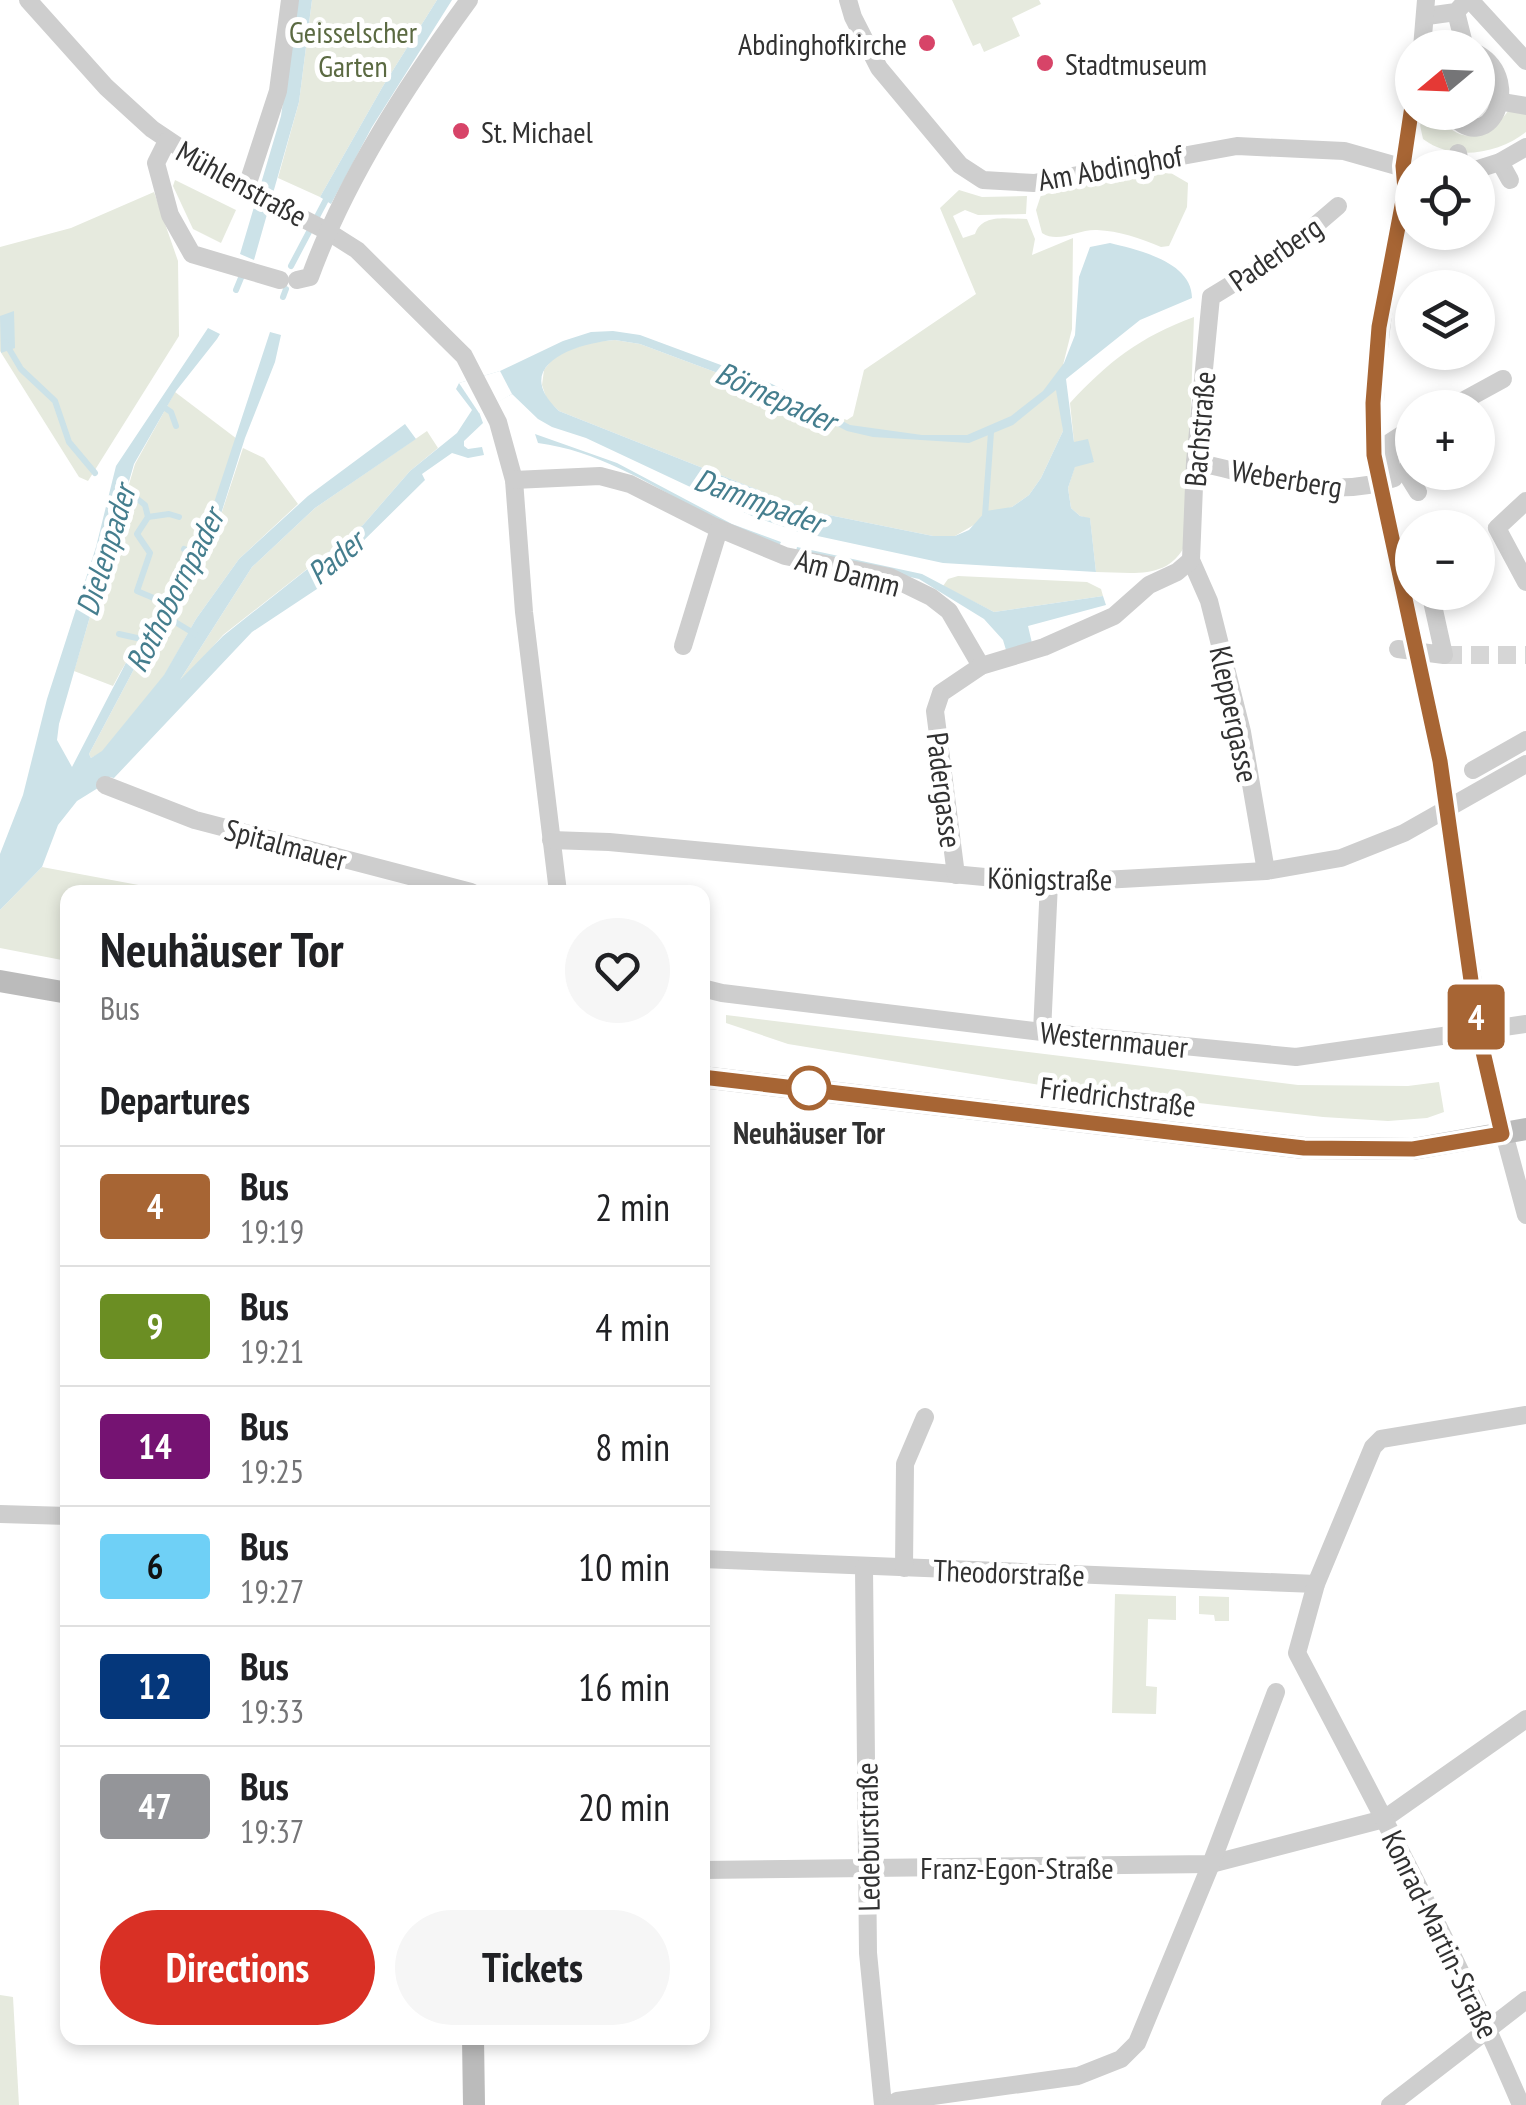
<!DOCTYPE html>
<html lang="en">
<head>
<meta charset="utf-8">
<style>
	:root { --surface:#fff; --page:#f6f6f6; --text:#202124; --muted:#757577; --line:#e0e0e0; --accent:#d93025 }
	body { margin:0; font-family:"PT Sans Narrow",sans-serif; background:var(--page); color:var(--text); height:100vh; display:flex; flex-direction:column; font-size:38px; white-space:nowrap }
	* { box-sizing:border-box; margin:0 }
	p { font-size:32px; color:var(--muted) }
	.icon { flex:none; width:55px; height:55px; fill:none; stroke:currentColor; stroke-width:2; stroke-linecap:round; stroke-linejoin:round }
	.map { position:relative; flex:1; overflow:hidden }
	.sheet { position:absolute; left:60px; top:885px; width:650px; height:1160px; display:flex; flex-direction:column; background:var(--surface); border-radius:20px; box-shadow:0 5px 15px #0003 }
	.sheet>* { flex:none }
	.badge { padding:0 20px; border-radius:8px; font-size:35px; line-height:65px }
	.needle { width:65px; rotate:251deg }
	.buttons { position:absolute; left:1395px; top:30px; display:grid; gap:20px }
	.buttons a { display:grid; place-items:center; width:100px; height:100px; border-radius:50%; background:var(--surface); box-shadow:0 5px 15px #0003; font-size:50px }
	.map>.badge { position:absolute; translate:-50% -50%; box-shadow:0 0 0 5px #fff }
	h2 { padding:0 40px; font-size:38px; line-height:90px }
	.round { display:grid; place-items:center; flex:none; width:105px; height:105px; border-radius:52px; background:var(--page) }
	.summary { display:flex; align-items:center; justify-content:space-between; height:170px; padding:0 40px }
	h1 { font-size:48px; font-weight:700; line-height:75px }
	.primary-button { display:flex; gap:20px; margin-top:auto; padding:20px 40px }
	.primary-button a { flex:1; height:115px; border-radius:60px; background:var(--accent); color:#fff; font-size:40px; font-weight:700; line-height:115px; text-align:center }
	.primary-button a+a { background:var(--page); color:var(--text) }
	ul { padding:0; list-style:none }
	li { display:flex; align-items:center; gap:30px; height:120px; padding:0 40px; border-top:2px solid var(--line) }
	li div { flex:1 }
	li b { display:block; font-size:38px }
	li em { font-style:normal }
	li .badge { min-width:110px; font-weight:700; text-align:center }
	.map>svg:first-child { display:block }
	.green { fill:#e6eade }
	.water { fill:#cce2e8; fill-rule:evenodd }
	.pier { fill:#fff }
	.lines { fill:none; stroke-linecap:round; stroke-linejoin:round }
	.stream { stroke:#cce2e8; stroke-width:6 }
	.street-tunnel { stroke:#d6d6d6; stroke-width:18; stroke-dasharray:18 9; stroke-linecap:butt }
	.street { stroke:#cecece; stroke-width:18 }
	.secondary { stroke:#bbb; stroke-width:22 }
	.line-casing { stroke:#fff; stroke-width:22 }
	.line { stroke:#a76534; stroke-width:15 }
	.poi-dot { fill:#d74468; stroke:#fff; stroke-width:4 }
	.stop-dot { fill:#fff; stroke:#a76534; stroke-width:5 }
	.labels { text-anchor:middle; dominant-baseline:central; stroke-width:10; stroke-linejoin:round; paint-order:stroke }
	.park-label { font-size:30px; fill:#5b6a42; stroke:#fff }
	.poi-label { font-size:30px; fill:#313131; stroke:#fff; text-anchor:start }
	.street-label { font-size:30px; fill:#313131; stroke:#fff }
	.stop-label { font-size:30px; font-weight:bold; fill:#313131; stroke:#fff }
	.water-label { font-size:32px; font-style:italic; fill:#457e8e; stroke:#fff }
</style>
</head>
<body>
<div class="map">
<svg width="1526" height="2105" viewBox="0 0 1526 2105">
	<rect width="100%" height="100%" fill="#fff"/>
	<g class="green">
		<polygon points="312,0 437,0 383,86 320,197 278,178 299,102"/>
		<polygon points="952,0 1039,0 1041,4 1012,18 1020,36 984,52 980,43 973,46"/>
		<path d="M 1509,110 L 1526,114 L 1526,132 C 1498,154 1453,162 1423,139 L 1418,116 L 1418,113 L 1437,113 C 1459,148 1487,139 1509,110 Z"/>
		<path d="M 1164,169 L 1188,183 L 1187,207 L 1169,246 L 1161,247 C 1140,238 1119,231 1097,230 C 1078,229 1059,244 1042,233 L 1036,210 L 1041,195 Z"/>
		<polygon points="175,180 236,210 221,243 193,229 173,186"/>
		<path d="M 959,190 L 982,197 L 1027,196 L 1026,214 L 978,215 L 965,210 L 953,216 L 963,238 L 975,234 C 982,213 1008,219 1027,219 L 1035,239 L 1032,255 L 1073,238 L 1072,329 L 1060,377 L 1063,431 L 1041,478 L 1029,495 L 1012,507 L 996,512 L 955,536 L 933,536 L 814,512 L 559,411 L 547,400 L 542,385 L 544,370 L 554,357 L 566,351 L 592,342 L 615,340 L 640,344 L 769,392 L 822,418 L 833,415 L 847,420 L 853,416 L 864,370 L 976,294 L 940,208 Z"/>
		<polygon points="154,192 178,261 179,336 88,481 79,477 0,351 0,247 71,228"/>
		<path d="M 1194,317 L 1186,543 C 1169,581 1132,572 1096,572 L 1090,519 L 1080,516 L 1071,508 L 1068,488 L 1075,466 L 1094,461 L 1074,442 L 1070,403 C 1109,361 1140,337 1194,317 Z"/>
		<path d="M 175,392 L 237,439 C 221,485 207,532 182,575 C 160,612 133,647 113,686 L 74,671 L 135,464 Z"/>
		<polygon points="427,431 438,448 410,471 363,525 223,635 183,681 180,680 252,567 315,508"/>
		<polygon points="243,448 264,458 298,504 239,559 196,619 164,676 102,752 91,758 89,754 142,654 192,578 215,533"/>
		<polygon points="958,576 1087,582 1101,589 1103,596 994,612 943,586 948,579"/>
		<polygon points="42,867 176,892 68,892 67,961 0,948 0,910"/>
		<polygon points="726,1015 1298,1085 1408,1086 1439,1082 1444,1112 1427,1118 1388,1121 1323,1117 1040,1085 788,1044 726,1023"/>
		<polygon points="1115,1594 1176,1596 1176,1620 1148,1619 1146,1686 1157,1687 1156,1714 1112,1713"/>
		<polygon points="1199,1596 1229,1597 1229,1621 1215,1621 1214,1615 1199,1614"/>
		<polygon points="0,1995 13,1997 19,2105 0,2105"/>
	</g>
	<g class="water">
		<polygon points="298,0 312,0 299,102 254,260 240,254 281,116"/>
		<polygon points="437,0 452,0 372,127 331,204 320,197 383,86"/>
		<path d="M 1110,243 C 1139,250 1192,262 1192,298 L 1140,320 L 1066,379 L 1074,442 L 1088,439 L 1094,462 L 1075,467 L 1068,488 L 1071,508 L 1080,516 L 1090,518 L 1096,572 L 943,563 L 799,532 L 752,516 L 586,438 L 552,427 L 538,419 L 512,394 L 479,412 L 483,423 L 464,441 L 464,446 L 468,449 L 482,447 L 484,455 L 468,458 L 452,453 L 422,474 L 425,480 L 350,554 L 316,581 L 320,587 L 252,632 L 114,778 L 109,777 L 96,784 L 98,788 L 77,801 L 58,825 L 42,867 L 0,910 L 0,854 L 23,795 L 47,699 L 96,547 L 116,466 L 208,328 L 220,334 L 217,339 L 176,391 L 134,464 L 59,724 L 57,740 L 72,767 L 132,651 L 183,574 L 205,530 L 270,332 L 281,335 L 275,362 L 245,438 L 215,533 L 192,578 L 142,654 L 89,754 L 91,758 L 102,751 L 164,675 L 196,619 L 239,559 L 308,496 L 405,424 L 416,439 L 315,508 L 252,567 L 180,680 L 223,636 L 363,525 L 410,471 L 457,433 L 472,410 L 456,389 L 459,383 L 500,371 L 563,341 L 591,332 L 613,331 L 640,335 L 772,384 L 850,425 L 922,435 L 967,435 L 1011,416 L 1043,391 L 1064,363 L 1075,335 L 1079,277 L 1090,247 ZM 615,340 L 640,344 L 769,392 L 847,431 L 873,437 L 969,443 L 1013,425 L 1056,390 L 1063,431 L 1041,478 L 1029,495 L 1012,507 L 986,511 L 969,530 L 955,536 L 933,536 L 814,512 L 559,411 C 509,365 577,343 615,340 Z"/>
		<polygon points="14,311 15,348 1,353 0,316"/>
		<path d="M 535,434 L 617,463 L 732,524 L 781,542 L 779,546 C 763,540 745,534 729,526 C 667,496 608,452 538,443 Z"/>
		<polygon points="797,547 922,574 994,612 1103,596 1106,605 1028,626 1032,643 1006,650 1003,640 984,619 919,579 796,551"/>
	</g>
	<polygon class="pier" points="500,371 512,394 479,413 459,383"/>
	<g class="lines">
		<g class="stream">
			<polyline points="291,266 329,194"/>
			<polyline points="236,290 243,273"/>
			<polyline points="283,297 286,289"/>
			<polyline points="5,342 21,369 55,401 69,442 95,473"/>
			<polyline points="162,406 171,412 176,426"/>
			<polyline points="121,486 145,505 148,517 137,534 150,553 137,591 156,599 162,614 195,634"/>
			<polyline points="985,516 991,432"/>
			<polyline points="148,517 169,514 179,517"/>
			<polyline points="184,549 198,556"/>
			<polyline points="119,634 146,640"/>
		</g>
		<polyline class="street-tunnel" points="1444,655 1526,655"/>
		<g class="street">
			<polyline points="28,0 106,87 152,129 228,180 327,231 357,250 464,356 498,422 514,480 524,612 558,892"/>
			<polyline points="848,0 853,17 879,68 960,165 983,180 1034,183 1237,146 1344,151 1411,170"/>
			<polyline points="1470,0 1526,61"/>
			<polyline points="1456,12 1465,48"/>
			<polyline points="1427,16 1456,12 1467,0"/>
			<polyline points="1422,48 1426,0"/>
			<polyline points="1503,102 1526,106"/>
			<path d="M 1412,106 L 1403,169 L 1405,190 C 1388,278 1371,364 1375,455 L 1440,761 L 1485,1063 L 1526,1215"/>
			<path d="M 1450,112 C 1487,161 1526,82 1478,54"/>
			<polyline points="167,141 156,163 170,215 192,254 280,280"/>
			<polyline points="1458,153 1461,168"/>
			<polyline points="1500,162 1510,180"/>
			<polyline points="1478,169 1500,162 1526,147"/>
			<polyline points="246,189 278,91 290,0"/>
			<path d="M 297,280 L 310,277 C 346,178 407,85 469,0"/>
			<polyline points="1450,408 1503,379"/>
			<polyline points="1412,442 1412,445"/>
			<path d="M 1195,462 C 1259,475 1331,502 1394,478 L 1386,445 L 1412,428"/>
			<polyline points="1412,464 1405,471 1418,492"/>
			<polyline points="514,480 600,476 630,484 713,526 785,556 890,577 931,597 949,611 981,666"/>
			<polyline points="1526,501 1497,528 1526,582"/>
			<polyline points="683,646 719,529"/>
			<polyline points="1398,649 1444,655 1430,592"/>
			<polyline points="1473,770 1526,740"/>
			<polyline points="105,785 195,820 471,892"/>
			<polyline points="551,840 609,842 1049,883 1266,871 1341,858 1404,833 1526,764"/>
			<polyline points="1266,871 1242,732 1209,601 1191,560 1195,462 1211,297 1283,253 1338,206"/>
			<polyline points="956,875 935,711 941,693 981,666 1044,647 1114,616 1149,585 1177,572 1191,560"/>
			<polyline points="702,988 722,993 1042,1032 1296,1057 1526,1024"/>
			<polyline points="1042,1032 1049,883"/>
			<polyline points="0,1514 68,1516"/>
			<polyline points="702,1559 1316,1584"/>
			<polyline points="864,1568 868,1953 883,2105"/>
			<polyline points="904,1568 905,1464 925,1417"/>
			<polyline points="702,1870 1211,1864 1384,1819 1526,1719"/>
			<polyline points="892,2105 897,2101 1078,2076 1121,2059 1137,2043 1211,1864 1276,1692"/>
			<polyline points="1390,2105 1526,2000"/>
			<path d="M 1521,2105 C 1455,1950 1375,1802 1297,1653 L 1316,1584 L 1373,1447 L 1381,1439 L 1526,1415"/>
		</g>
		<g class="secondary">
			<polyline points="0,981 68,993"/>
			<polyline points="702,1077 1304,1148 1413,1149 1526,1129"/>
			<polyline points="473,2038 474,2105"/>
		</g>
	</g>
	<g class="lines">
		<defs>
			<polyline id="line" points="702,1077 1304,1148 1413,1149 1502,1134 1478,1030 1440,761 1374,455 1373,403 1379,327 1405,190 1403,166 1412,106"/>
		</defs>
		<use href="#line" class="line-casing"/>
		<use href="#line" class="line"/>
	</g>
	<g class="poi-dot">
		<circle cx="927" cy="43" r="10"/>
		<circle cx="1045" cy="63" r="10"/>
		<circle cx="461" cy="131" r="10"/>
	</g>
	<circle class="stop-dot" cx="809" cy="1088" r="20"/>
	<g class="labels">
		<g class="park-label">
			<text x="353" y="31">Geisselscher<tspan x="353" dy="34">Garten</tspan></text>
		</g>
		<g class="poi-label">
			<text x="907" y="43" text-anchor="end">Abdinghofkirche</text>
			<text x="1065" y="63">Stadtmuseum</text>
			<text x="481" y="131">St. Michael</text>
		</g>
		<g class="street-label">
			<text transform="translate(1110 167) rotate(-10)">Am Abdinghof</text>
			<text transform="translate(242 183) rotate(29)">Mühlenstraße</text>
			<text transform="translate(1275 253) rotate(-35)">Paderberg</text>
			<text transform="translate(1199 429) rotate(-85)">Bachstraße</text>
			<text transform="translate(1287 478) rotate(9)">Weberberg</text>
			<text transform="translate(848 572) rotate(15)">Am Damm</text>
			<text transform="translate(1235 714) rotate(78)">Kleppergasse</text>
			<text transform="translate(945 790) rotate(83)">Padergasse</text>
			<text transform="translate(286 844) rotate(15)">Spitalmauer</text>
			<text transform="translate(1050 878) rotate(1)">Königstraße</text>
			<text transform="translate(1114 1039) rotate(6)">Westernmauer</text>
			<text transform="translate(1118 1096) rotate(7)">Friedrichstraße</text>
			<text transform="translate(1009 1572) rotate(2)">Theodorstraße</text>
			<text transform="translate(867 1837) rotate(-91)">Ledeburstraße</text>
			<text x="1017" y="1867">Franz-Egon-Straße</text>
			<text transform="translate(1441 1934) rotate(64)">Konrad-Martin-Straße</text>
		</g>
		<g class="stop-label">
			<text x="809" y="1132">Neuhäuser Tor</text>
		</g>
		<g class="water-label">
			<text transform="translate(776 396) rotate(24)">Börnepader</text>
			<text transform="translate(759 500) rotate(20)">Dammpader</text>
			<text transform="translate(105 550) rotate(-73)">Dielenpader</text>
			<text transform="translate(335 557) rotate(-40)">Pader</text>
			<text transform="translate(174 590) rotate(-63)">Rothobornpader</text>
		</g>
	</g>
</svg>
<div class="buttons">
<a><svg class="needle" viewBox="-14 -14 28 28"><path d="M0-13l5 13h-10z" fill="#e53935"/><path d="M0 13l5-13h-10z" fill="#757577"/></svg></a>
<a><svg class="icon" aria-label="locate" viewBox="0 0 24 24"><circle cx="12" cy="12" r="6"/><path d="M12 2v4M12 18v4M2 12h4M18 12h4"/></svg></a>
<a><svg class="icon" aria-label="layers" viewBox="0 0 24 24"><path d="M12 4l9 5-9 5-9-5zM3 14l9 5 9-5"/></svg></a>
<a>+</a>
<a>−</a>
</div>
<b class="badge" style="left:1476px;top:1017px;background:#a76534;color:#fff">4</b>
<section class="sheet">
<div class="summary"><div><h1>Neuhäuser Tor</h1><p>Bus</p></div><a class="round"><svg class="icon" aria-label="heart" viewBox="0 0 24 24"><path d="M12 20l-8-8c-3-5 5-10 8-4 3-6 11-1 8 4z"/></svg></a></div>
<h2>Departures</h2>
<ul>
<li><span class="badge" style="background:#a76534;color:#fff">4</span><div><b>Bus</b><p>19:19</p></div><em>2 min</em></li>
<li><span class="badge" style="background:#6b8e23;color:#fff">9</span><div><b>Bus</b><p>19:21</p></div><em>4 min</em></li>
<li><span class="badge" style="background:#751372;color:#fff">14</span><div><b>Bus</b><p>19:25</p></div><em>8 min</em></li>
<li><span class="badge" style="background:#6fd0f6;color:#111">6</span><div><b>Bus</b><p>19:27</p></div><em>10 min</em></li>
<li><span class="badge" style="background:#05377b;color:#fff">12</span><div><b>Bus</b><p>19:33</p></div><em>16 min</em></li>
<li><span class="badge" style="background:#949599;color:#fff">47</span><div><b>Bus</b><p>19:37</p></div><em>20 min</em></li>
</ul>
<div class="primary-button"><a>Directions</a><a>Tickets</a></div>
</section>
</div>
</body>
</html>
